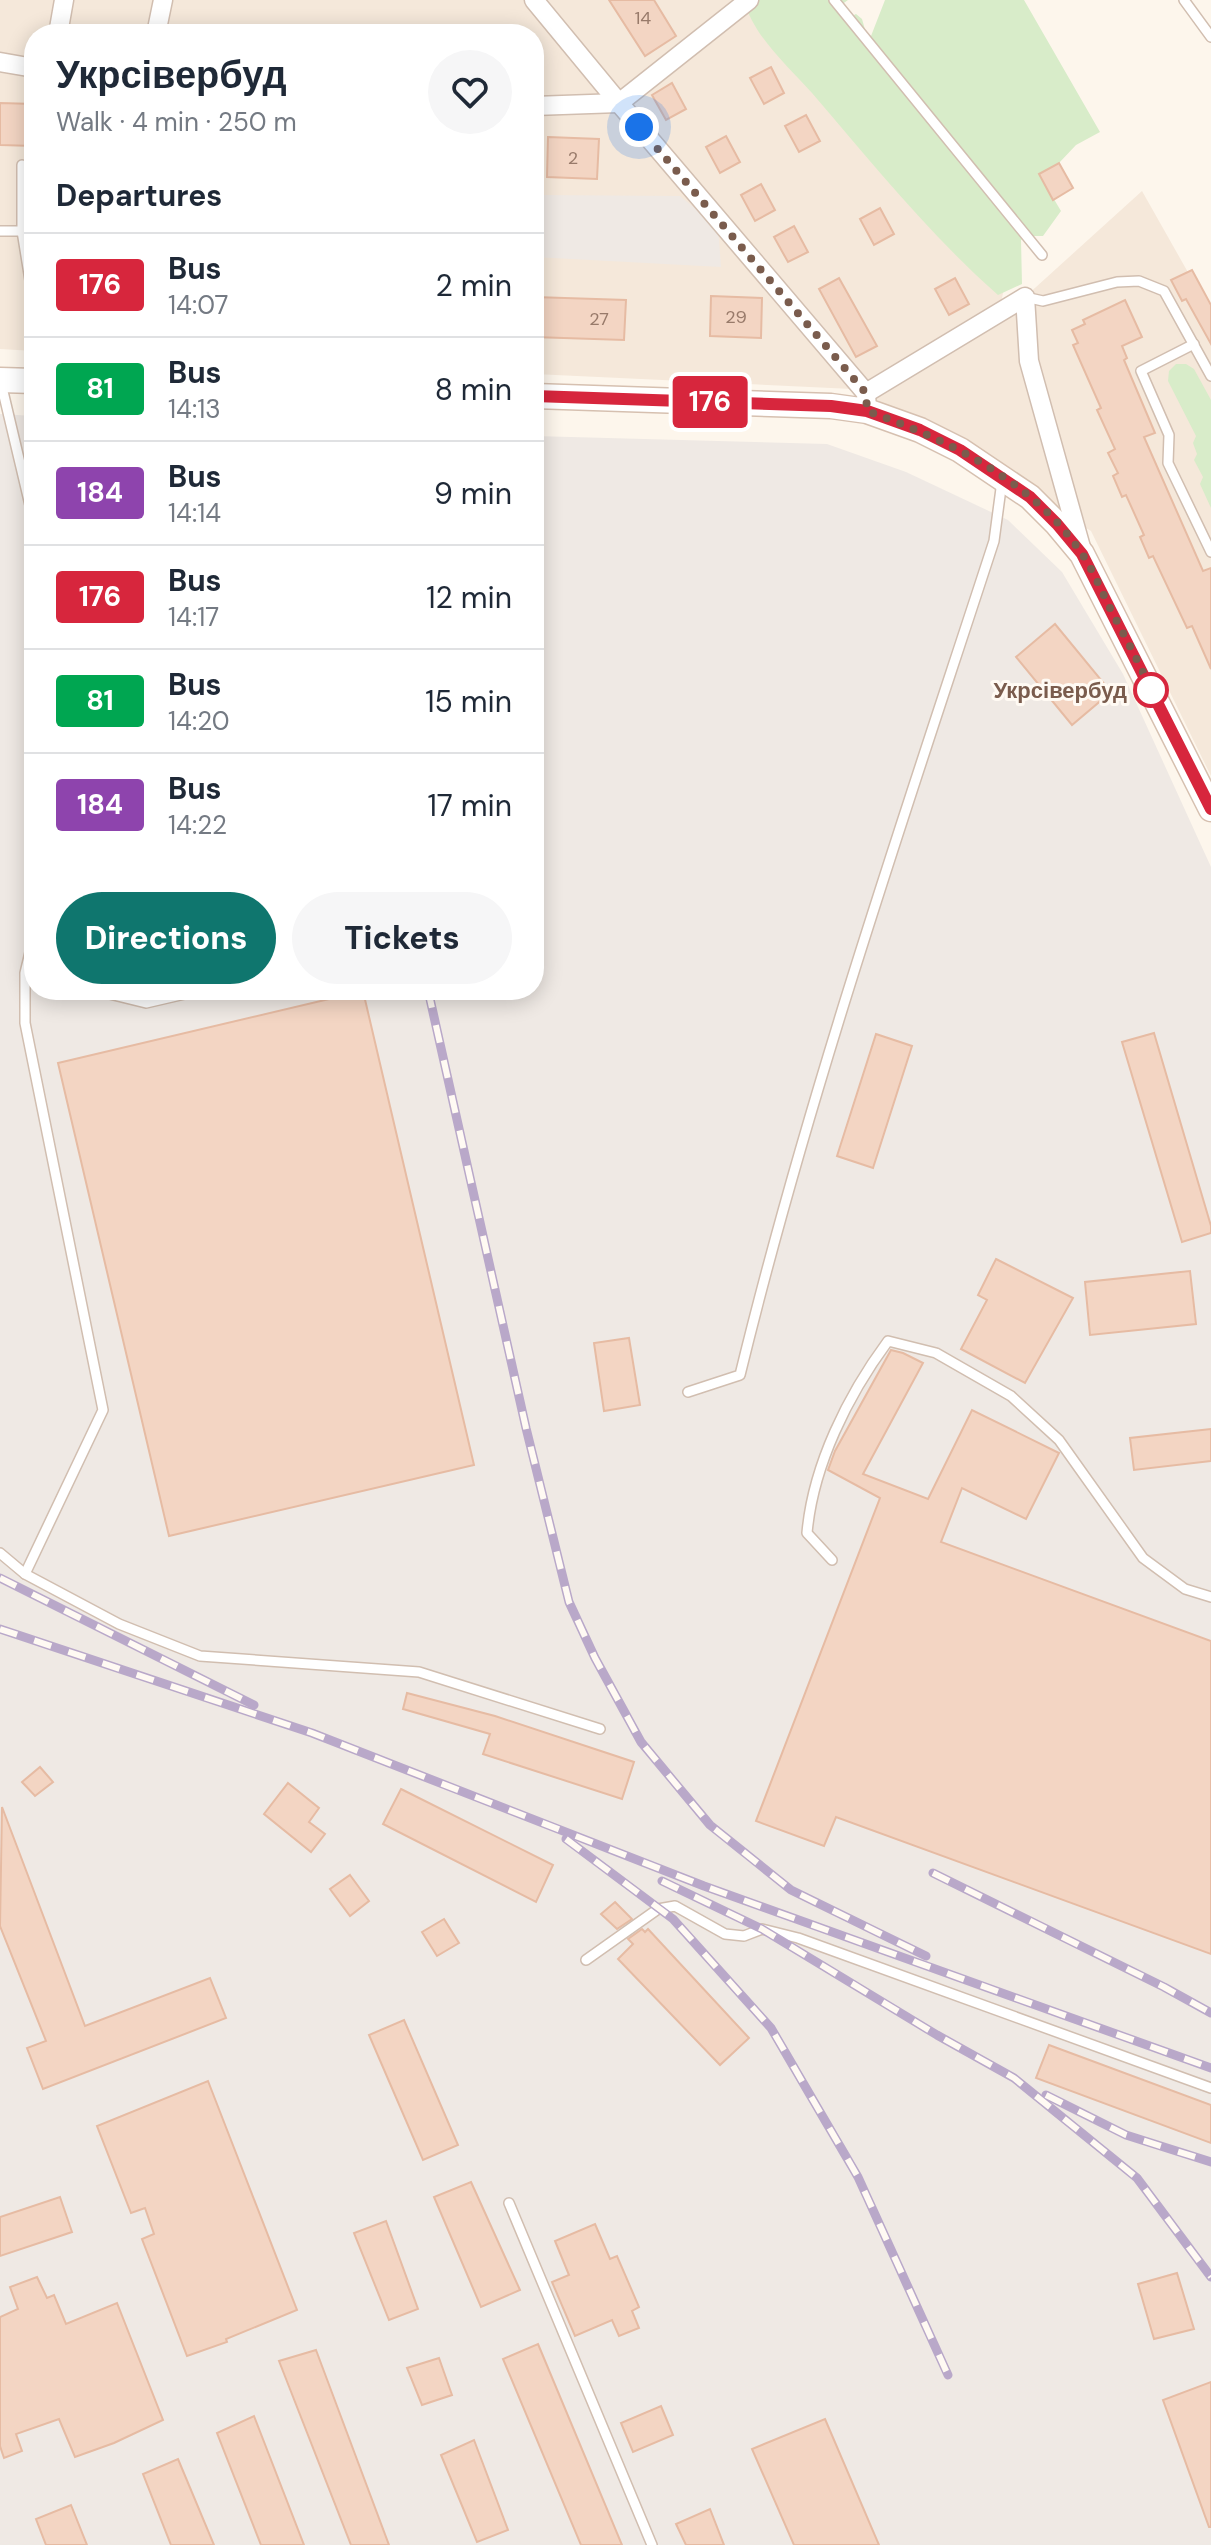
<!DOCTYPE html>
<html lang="en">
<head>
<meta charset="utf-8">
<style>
	:root { --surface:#fff; --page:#f6f6f7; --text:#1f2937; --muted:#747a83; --line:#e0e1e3; --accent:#0f766e }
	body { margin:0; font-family:"DM Sans",sans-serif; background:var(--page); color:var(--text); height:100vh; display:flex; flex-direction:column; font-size:30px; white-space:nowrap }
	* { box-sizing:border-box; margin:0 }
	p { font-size:26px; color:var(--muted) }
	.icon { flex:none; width:44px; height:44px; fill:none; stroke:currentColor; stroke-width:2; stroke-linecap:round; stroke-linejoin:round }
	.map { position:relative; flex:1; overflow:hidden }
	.side { position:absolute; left:24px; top:24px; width:520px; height:976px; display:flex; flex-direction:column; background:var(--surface); border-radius:32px; box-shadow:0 4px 20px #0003 }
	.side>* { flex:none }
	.badge { padding:0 16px; border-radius:6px; font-size:28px; line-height:52px }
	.you { position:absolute; width:40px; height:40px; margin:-20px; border:6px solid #fff; border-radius:50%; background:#1a73e8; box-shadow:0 0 0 12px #1a73e833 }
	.map>.badge { position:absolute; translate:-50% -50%; box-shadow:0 0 0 4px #fff }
	h2 { padding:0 32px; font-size:30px; line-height:72px }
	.round { display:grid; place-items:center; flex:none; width:84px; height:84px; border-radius:42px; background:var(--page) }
	.head { display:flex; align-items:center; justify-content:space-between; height:136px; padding:0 32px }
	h1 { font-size:38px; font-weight:800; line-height:60px }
	.primary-button { display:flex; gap:16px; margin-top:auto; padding:16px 32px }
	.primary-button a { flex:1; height:92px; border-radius:48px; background:var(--accent); color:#fff; font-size:32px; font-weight:800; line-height:92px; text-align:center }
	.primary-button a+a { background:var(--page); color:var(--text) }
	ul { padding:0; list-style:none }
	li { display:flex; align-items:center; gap:24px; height:104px; padding:0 32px; border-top:2px solid var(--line) }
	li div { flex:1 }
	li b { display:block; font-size:30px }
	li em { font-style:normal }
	li .badge { min-width:88px; font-weight:700; text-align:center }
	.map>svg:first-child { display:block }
	.residential { fill:#f5e8da }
	.industrial { fill:#efe9e4 }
	.green { fill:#d8ecc9 }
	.building { fill:#f3d5c3; stroke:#e6bba3; stroke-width:2 }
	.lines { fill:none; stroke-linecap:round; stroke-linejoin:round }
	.lane-casing { stroke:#d1beb0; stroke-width:12 }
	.street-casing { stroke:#d1beb0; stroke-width:21 }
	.secondary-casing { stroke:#d6c0b0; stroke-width:27 }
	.lane { stroke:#fff; stroke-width:9 }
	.street { stroke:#fff; stroke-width:18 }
	.secondary { stroke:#fff; stroke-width:24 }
	.rail-casing { stroke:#b9a8c9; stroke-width:9 }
	.rail { stroke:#fffaf3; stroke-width:6; stroke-dasharray:18; stroke-linecap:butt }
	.line-casing { stroke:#fff; stroke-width:18 }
	.line { stroke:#d7263d; stroke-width:12 }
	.walk { stroke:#7a5c4d; stroke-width:8; stroke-dasharray:0 14.4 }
	.stop-dot { fill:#fff; stroke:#d7263d; stroke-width:4 }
	.labels { text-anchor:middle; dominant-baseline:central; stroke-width:6; stroke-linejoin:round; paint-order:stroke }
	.number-label { font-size:18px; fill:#987a6a }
	.stop-label { font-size:22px; font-weight:bold; fill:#7a5c4d; stroke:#fffaf3; text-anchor:end }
</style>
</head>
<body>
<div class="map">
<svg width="1211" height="2545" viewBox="0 0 1211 2545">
	<rect width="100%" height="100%" fill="#fdf6ec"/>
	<g class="residential">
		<polygon points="0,0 820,0 1011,253 1001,303 852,389 534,374 534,34 34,34 34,351 0,349"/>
		<polygon points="1142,191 1211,313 1211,776 1091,531 866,393 1025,297"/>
	</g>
	<g class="industrial">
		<polygon points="534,195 680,196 718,227 721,267 534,257"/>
		<polygon points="0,414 34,416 34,990 534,990 534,436 827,444 906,472 1008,520 1062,572 1123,674 1211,867 1211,2545 0,2545"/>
	</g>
	<g class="green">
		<path d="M 744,0 L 848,0 L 841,5 L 850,17 L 856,14 L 862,19 L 866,33 L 871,36 L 885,0 L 1024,0 L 1100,132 L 1076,145 L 1059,163 L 1039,174 L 1061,211 L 1043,236 L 1027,236 L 1021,240 L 1022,284 L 998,295 C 930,235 871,162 812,93 C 788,66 753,36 744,0 Z"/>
		<polygon points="1176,364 1186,364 1194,369 1211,400 1211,508 1200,484 1203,477 1194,460 1197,454 1193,443 1196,436 1168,381 1169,371"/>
	</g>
	<g class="building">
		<polygon points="609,0 654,0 676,36 645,56"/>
		<polygon points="771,67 784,93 764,104 750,78"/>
		<polygon points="672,83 686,109 666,120 652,95"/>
		<polygon points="0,103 34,104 34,146 0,145"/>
		<polygon points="806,115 820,141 799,152 785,126"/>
		<polygon points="726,136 740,162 720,173 706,147"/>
		<polygon points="548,137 599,139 597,179 547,177"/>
		<polygon points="1059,163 1073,188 1053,200 1039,174"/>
		<polygon points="761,184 775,210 755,221 741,195"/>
		<polygon points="880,208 894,234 874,245 860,219"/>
		<polygon points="794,226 808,252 788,262 774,237"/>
		<polygon points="1192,270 1211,305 1211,344 1186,299 1182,301 1171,280"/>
		<polygon points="839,278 877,346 856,357 819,289"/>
		<polygon points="955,278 969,304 949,315 935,289"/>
		<polygon points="711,296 762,298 761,338 710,336"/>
		<polygon points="534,297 626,300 624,340 534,337"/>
		<polygon points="1125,300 1142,337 1122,346 1127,358 1124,360 1155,433 1144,437 1203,571 1211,568 1211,669 1192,626 1187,628 1153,556 1149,558 1140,537 1144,535 1126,495 1122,497 1113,476 1118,473 1108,453 1115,449 1097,410 1101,408 1073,345 1078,343 1072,330 1085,324 1083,320"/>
		<polygon points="1055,624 1111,692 1072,725 1016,657"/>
		<polygon points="363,991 474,1465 169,1536 58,1063"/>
		<polygon points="1154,1033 1211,1226 1211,1233 1182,1242 1122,1042"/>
		<polygon points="876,1034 912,1046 873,1168 837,1156"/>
		<polygon points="996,1259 1073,1298 1025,1383 961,1349 987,1300 978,1295"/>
		<polygon points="1190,1271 1196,1324 1090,1335 1085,1282"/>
		<polygon points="629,1338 640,1405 604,1411 594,1343"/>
		<polygon points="891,1350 903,1353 923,1363 863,1474 928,1499 972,1410 1059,1453 1026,1519 962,1488 941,1542 1211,1641 1211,1954 836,1817 824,1846 756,1821 880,1498 828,1470 835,1451"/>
		<polygon points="1211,1429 1211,1461 1134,1470 1130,1438"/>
		<polygon points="407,1693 495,1716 634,1762 622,1799 483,1754 490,1734 403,1709"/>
		<polygon points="40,1767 53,1782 35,1796 22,1782"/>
		<polygon points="288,1783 319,1808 309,1822 325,1834 311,1852 264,1814"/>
		<polygon points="401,1789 553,1865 536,1902 383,1824"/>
		<polygon points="2,1807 85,2026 210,1978 226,2018 43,2089 27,2048 46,2041 0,1926"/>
		<polygon points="350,1875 369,1901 350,1916 330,1889"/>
		<polygon points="615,1902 632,1919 617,1929 601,1914"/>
		<polygon points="444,1919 459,1943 437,1956 422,1932"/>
		<polygon points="642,1929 645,1932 648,1929 749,2038 720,2065 618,1959 633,1944 628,1939"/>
		<polygon points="404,2020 458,2145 423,2160 369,2035"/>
		<polygon points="1049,2045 1211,2105 1211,2143 1036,2078"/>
		<polygon points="208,2081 297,2310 226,2339 227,2342 187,2356 142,2239 154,2234 145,2208 131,2213 97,2126"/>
		<polygon points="471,2182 520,2290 481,2307 434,2197"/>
		<polygon points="60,2197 72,2232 0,2256 0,2217"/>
		<polygon points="386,2221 418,2309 389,2320 354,2233"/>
		<polygon points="595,2224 610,2259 617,2256 639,2307 632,2311 639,2328 619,2336 612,2320 575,2336 552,2282 569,2275 555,2241"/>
		<polygon points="1177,2273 1194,2329 1154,2339 1138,2284"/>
		<polygon points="37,2277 47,2298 54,2295 66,2324 117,2303 163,2420 114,2443 75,2457 59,2419 16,2434 22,2451 4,2458 0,2446 0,2317 18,2309 10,2287"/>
		<polygon points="538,2344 622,2545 581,2545 503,2359"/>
		<polygon points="316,2350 389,2545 351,2545 279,2361"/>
		<polygon points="439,2358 452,2395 422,2405 407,2368"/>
		<polygon points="1211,2382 1211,2527 1209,2527 1163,2400"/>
		<polygon points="661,2406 673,2435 633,2452 621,2423"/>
		<polygon points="254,2416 304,2545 261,2545 217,2433"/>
		<polygon points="825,2419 879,2545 794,2545 752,2449"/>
		<polygon points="474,2440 508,2530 477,2542 441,2455"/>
		<polygon points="178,2459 214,2545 171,2545 143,2474"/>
		<polygon points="71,2505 87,2545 46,2545 36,2519"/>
		<polygon points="710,2509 724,2545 686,2545 676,2524"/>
	</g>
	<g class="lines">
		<defs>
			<g id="lane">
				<polyline points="834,0 1042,255"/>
				<polyline points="1184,0 1211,37"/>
				<polyline points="22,165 22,231 34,305"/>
				<polyline points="0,231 22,231"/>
				<polyline points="1025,297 1043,301 1117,282 1139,281 1164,291 1211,376"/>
				<polyline points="1194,344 1141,371 1169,435 1168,463 1211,552"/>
				<polyline points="1,383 34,522"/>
				<polyline points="93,990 146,1003 202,990"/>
				<path d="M 688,1392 L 740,1375 C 809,1092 904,817 994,541 L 1002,481"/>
				<polyline points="0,1553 25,1574 119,1624 200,1656 419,1672 600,1729"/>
				<path d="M 832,1560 L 807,1533 C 813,1465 848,1395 888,1341 L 936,1353 L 1011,1396 L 1059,1440 L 1143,1558 L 1185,1589 L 1211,1597"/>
				<polyline points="25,1574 103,1410 25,1023 25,973 34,936"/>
				<polyline points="586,1960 658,1909 675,1906 725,1934 744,1936 762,1929 798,1938 1211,2088"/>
				<polyline points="509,2203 652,2545"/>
			</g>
			<g id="street">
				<polyline points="534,0 619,103 866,393 867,411"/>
				<polyline points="58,34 64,0"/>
				<polyline points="156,34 163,0"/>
				<polyline points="0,62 34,68"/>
				<polyline points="534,106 619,103 749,0"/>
				<polyline points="866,393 1025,297 1029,361 1082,551"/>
			</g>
			<g id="secondary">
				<polyline points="0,380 34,381"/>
				<polyline points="534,396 831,406 867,411 920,430 960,450 1030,497 1057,524 1082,554 1211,809"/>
			</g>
		</defs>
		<use href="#lane" class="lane-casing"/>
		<use href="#street" class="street-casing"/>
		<use href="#secondary" class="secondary-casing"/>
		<use href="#lane" class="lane"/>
		<use href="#street" class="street"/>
		<use href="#secondary" class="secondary"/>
		<defs>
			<g id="rail">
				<polyline points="428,990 526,1428 569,1602 595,1658 641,1742 710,1825 791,1890 926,1956"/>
				<polyline points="0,1578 254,1705"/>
				<polyline points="0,1629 312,1733 704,1886 1211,2068"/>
				<polyline points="566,1839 673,1919 771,2028 858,2177 948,2375"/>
				<polyline points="933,1873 1164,1987 1211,2013"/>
				<polyline points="662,1881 762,1929 937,2035 1014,2078 1137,2178 1211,2277"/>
				<polyline points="1046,2095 1126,2135 1211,2162"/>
			</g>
		</defs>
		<use href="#rail" class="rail-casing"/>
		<use href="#rail" class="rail"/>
	</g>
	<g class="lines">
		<defs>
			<polyline id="line" points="534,396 831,406 867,411 920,430 960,450 1030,497 1057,524 1082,554 1211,809"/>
		</defs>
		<use href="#line" class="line-casing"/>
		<use href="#line" class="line"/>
		<path class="walk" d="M 639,127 L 866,393 L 867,411 C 946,439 1034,481 1082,554 C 1093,570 1101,590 1110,608 C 1124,635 1139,662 1151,690"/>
	</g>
	<circle class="stop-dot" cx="1151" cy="690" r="16"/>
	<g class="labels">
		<g class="number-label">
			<text x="643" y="18">14</text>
			<text x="573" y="158">2</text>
			<text x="736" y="317">29</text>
			<text x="599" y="319">27</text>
		</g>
		<g class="stop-label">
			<text x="1127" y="690">Укрсівербуд</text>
		</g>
	</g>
</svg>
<div class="you" style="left:639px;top:127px"></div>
<b class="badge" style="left:710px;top:402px;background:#d7263d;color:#fff">176</b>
<section class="side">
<div class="head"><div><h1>Укрсівербуд</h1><p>Walk · 4 min · 250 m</p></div><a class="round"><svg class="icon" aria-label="heart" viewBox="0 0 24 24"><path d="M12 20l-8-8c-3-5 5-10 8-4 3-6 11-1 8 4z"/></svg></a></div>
<h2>Departures</h2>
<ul>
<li><span class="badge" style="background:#d7263d;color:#fff">176</span><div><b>Bus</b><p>14:07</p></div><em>2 min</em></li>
<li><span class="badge" style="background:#00a651;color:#fff">81</span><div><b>Bus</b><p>14:13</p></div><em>8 min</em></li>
<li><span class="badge" style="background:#8e44ad;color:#fff">184</span><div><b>Bus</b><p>14:14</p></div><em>9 min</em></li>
<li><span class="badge" style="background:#d7263d;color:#fff">176</span><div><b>Bus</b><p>14:17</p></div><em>12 min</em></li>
<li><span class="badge" style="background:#00a651;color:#fff">81</span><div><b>Bus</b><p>14:20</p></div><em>15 min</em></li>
<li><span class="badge" style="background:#8e44ad;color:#fff">184</span><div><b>Bus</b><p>14:22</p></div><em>17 min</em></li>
</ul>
<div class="primary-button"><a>Directions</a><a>Tickets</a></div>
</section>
</div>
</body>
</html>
